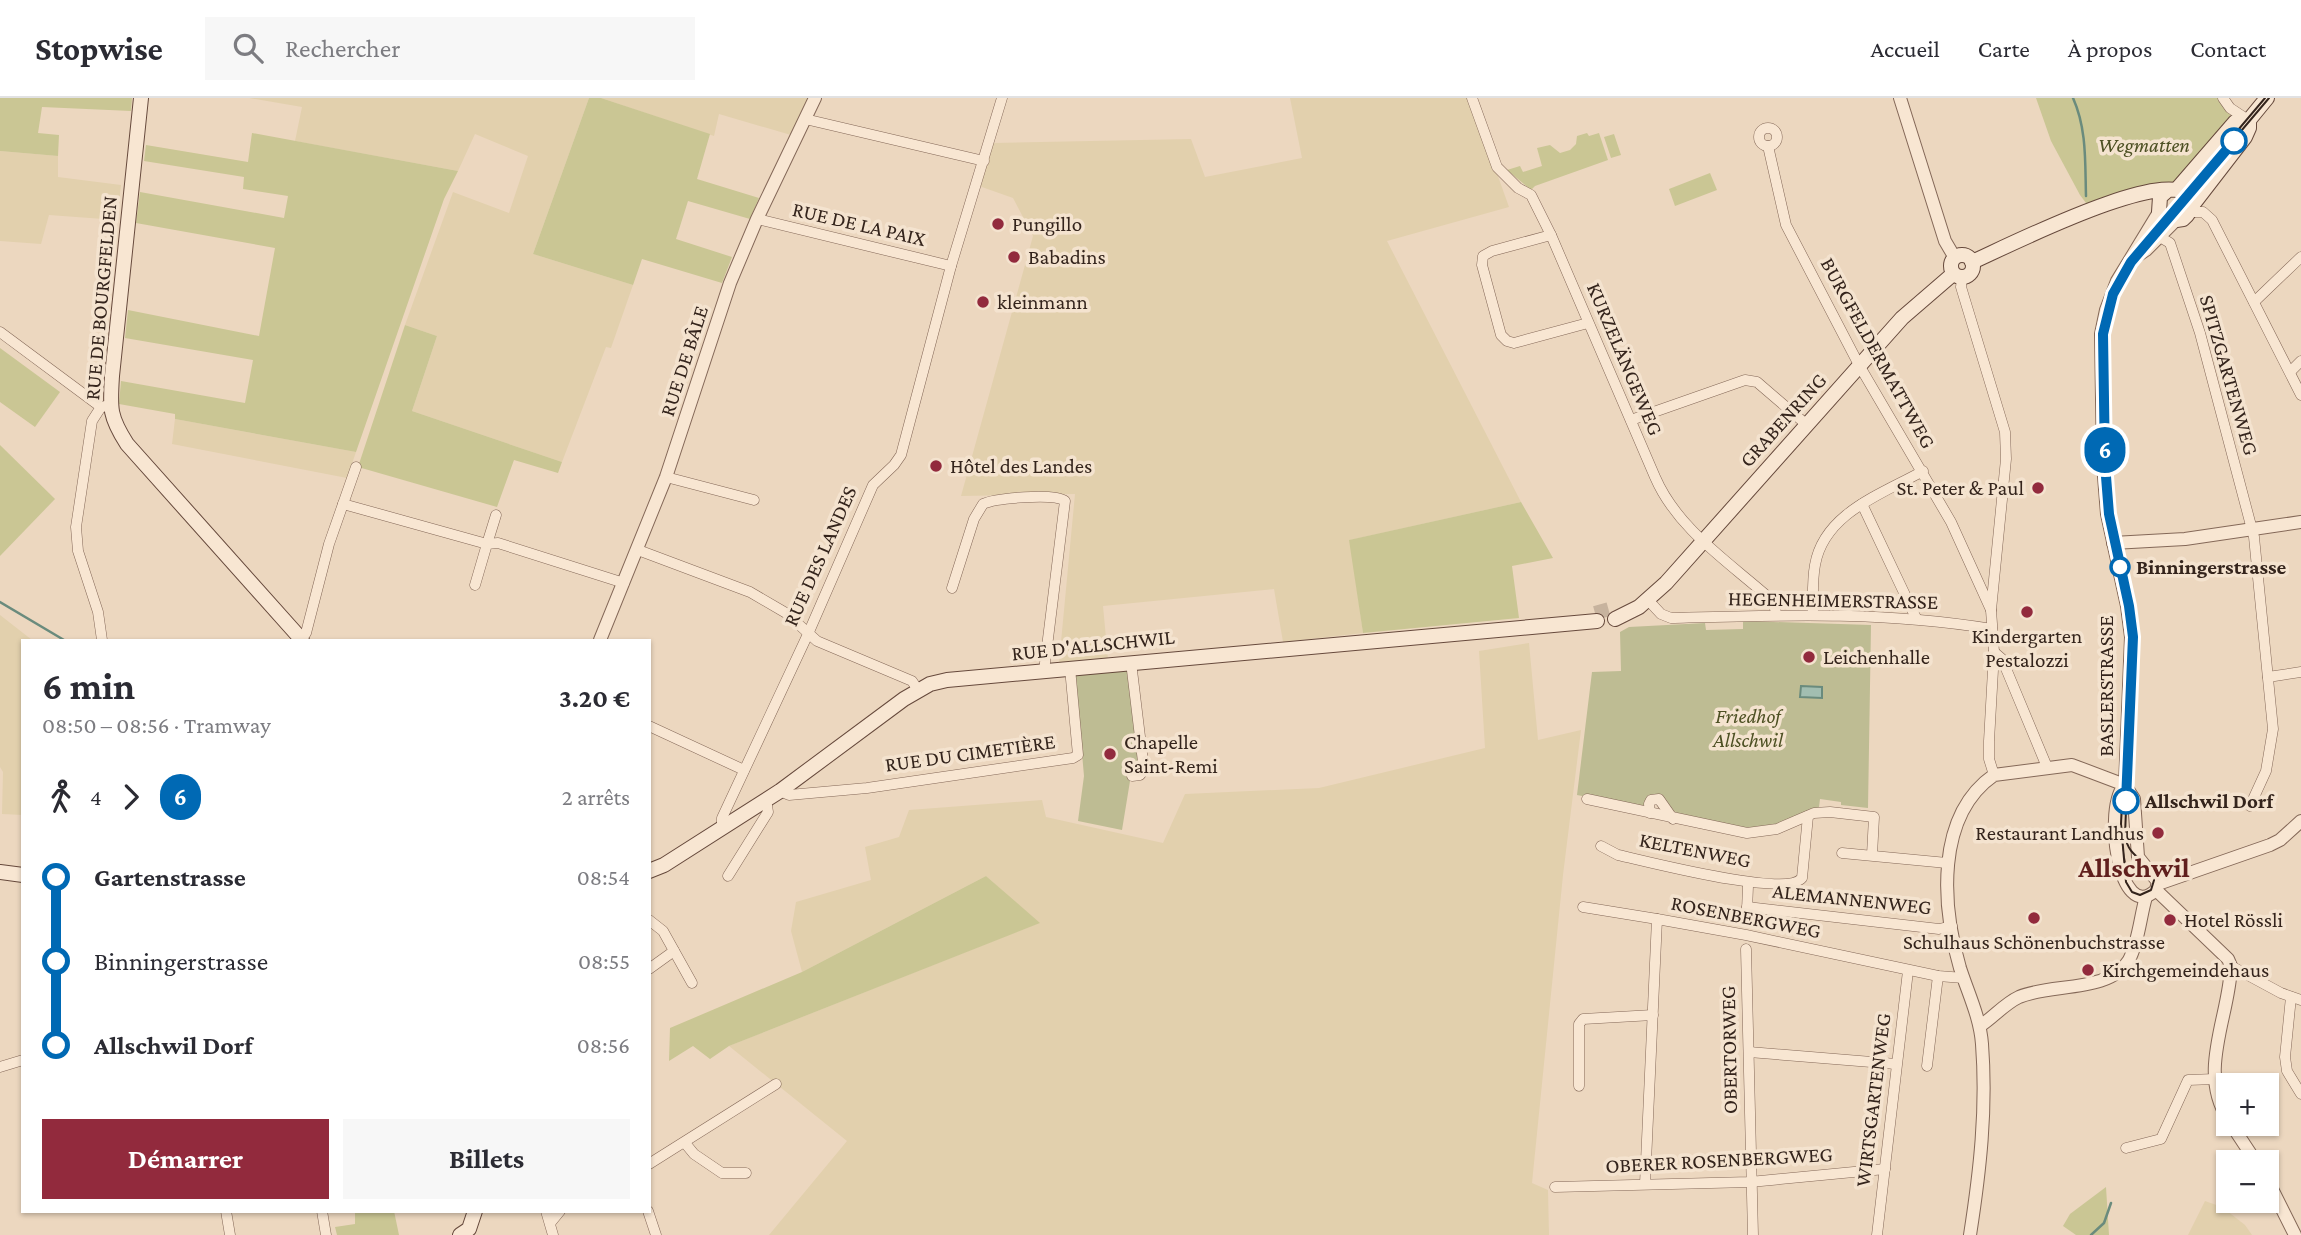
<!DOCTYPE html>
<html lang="fr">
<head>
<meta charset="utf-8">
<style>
	:root { --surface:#fff; --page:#f7f7f7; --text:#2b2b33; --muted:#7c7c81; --line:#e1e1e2; --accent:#922a3d }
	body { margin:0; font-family:"Crimson Pro",serif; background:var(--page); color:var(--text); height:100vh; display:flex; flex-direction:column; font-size:26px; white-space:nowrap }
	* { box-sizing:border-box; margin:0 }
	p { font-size:23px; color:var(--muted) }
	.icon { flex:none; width:38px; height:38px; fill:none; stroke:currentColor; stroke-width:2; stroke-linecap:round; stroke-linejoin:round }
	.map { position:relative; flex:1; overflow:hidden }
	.panel { position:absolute; left:21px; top:541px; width:630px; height:574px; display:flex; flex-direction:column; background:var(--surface); border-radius:0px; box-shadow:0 2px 5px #0004 }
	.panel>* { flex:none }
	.badge { padding:0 14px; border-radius:23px; font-size:24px; line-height:46px }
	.buttons { position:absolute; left:2216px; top:975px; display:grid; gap:14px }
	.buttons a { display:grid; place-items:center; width:63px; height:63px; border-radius:0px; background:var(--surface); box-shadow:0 2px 5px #0004; font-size:35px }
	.map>.badge { position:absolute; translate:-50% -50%; box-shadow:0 0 0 4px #fff }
	.legs { display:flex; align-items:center; gap:10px; height:77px; padding:0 21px; font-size:23px }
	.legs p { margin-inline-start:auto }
	.summary { display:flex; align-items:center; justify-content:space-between; height:119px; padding:0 21px }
	h1 { font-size:38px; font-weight:700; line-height:52px }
	.button { display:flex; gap:14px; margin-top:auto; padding:14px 21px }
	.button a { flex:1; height:80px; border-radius:0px; background:var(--accent); color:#fff; font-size:28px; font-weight:700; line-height:80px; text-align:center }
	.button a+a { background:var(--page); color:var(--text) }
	ul { padding:0 21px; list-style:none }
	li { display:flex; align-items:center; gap:24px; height:84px; font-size:26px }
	li i { display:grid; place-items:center; width:10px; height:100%; margin:0 9px; background:currentColor }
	li i::after { content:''; width:18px; height:18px; margin:-9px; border:5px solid; border-radius:50%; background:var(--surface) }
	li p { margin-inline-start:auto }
	li:first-child i { background:linear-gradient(#0000 50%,currentColor 0) }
	li:last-child i { background:linear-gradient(currentColor 50%,#0000 0) }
	header { display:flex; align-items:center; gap:42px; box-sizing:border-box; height:98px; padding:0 35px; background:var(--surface); border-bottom:2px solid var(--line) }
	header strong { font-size:33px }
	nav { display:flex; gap:38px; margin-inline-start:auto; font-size:24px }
	.search { width:490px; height:63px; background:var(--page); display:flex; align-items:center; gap:18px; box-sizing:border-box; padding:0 24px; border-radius:0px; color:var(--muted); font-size:26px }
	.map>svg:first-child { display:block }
	.farmland { fill:#e2d0ad }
	.green { fill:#cac694 }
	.cemetery { fill:#bebc93 }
	.water { fill:#a2beb1; stroke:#6a8b7d; stroke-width:2 }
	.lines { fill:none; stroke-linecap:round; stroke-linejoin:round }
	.stream { stroke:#6a8b7d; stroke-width:2.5 }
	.secondary-tunnel { stroke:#c7b39e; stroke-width:14; stroke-dasharray:14 7; stroke-linecap:butt }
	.minor-casing { stroke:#846858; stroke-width:11 }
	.tertiary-casing { stroke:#846858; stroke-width:14 }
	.secondary-casing { stroke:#66493c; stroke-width:16 }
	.minor { stroke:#f8e6d2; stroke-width:10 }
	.tertiary { stroke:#f8e6d2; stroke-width:12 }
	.secondary { stroke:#f8e6d2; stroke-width:14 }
	.tram { stroke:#34241c; stroke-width:2 }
	.line-1-casing { stroke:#fff; stroke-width:16 }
	.line-1 { stroke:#0069b4; stroke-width:10 }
	.stop-1-dot { fill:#fff; stroke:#0069b4; stroke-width:3.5 }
	.poi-dot { fill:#922a3d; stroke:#f4e3cf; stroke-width:2.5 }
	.labels { text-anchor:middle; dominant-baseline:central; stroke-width:7; stroke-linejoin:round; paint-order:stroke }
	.park-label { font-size:21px; font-style:italic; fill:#4d5023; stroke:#f4e3cf }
	.street-label { font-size:21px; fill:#34241c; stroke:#f4e3cf }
	.poi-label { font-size:21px; fill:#34241c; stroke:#f4e3cf; text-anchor:start }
	.stop-label { font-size:21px; font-weight:bold; fill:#34241c; stroke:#f4e3cf; text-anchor:start }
	.district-label { font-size:28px; font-weight:bold; fill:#601f1d; stroke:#f4e3cf }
</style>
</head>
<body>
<header>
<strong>Stopwise</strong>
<div class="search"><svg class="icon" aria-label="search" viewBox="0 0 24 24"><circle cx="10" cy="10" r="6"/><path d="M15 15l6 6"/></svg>Rechercher</div>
<nav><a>Accueil</a><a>Carte</a><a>À propos</a><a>Contact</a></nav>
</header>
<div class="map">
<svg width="2301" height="1137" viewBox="0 0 2301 1137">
	<rect width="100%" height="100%" fill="#ecd7bf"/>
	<g class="farmland">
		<polygon points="249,0 589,0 533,156 633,187 611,250 606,249 562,364 412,313 437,238 405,227 453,94 509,115 528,58 475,36 458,73 295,43 302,9"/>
		<polygon points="601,0 809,0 791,37 719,16 714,38"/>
		<polygon points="1290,0 1470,0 1509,109 1387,143 1521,404 1350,442 1363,535 1283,544 1274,491 1103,508 1108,561 1059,565 1075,396 961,398 1033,138 1013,100 979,88 993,45 1191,41 1205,79 1302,60"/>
		<polygon points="0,53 58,58 58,79 121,87 117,122 49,117 41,146 0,143"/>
		<polygon points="175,321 356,354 347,380 172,346"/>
		<polygon points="0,517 32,542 23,542 23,717 2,716 3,674 0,669"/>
		<polygon points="1529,545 1538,642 1581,632 1563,777 1532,1085 1548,1092 1549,1137 769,1137 847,1043 729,948 1039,825 986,778 802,874 791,833 796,804 871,782 865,749 899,739 909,712 1042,702 1046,719 1163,745 1185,696 1319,690 1485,650 1479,553"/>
		<polygon points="2205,1103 2222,1109 2245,1127 2252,1137 2188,1137"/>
	</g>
	<g class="green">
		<polygon points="0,0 132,0 131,13 42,9 38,35 59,37 58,58 0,53"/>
		<polygon points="589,0 601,0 710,36 697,81 759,100 750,121 688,103 676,141 732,159 722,185 642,161 633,187 533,156"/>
		<polygon points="2036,0 2223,0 2230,10 2231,28 2177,91 2089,109 2080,97 2051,43"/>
		<polygon points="252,35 458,73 444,101 356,354 175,321 175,316 119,306 121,283 245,305 253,262 125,240 128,212 259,238 275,150 136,125 140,94 284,120 288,98 243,91 244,79 144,63 146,47 248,64"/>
		<polygon points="1587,35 1589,38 1599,35 1608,62 1535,88 1531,92 1507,72 1520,68 1523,74 1542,68 1537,50 1550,47 1560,55 1570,52 1576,46 1577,38"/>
		<polygon points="1614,36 1621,57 1611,60 1604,39"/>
		<polygon points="1710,75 1717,92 1675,108 1669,91"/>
		<polygon points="405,227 437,238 412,313 562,364 558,375 514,362 497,409 358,369"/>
		<polygon points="0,250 60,294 35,329 0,304"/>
		<polygon points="0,347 55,401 0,458"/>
		<polygon points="1521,404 1553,460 1512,468 1519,520 1363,535 1349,442"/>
		<polygon points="986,778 1040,825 729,948 710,961 693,948 669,963 670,930 802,874"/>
		<polygon points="2106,1089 2109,1137 2076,1137 2063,1128 2070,1116"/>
		<polygon points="355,1113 394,1113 399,1137 337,1137 335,1129 355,1126"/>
	</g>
	<g class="cemetery">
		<polygon points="1743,523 1871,527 1868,710 1841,707 1841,704 1820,701 1819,709 1815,711 1785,724 1751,731 1683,718 1650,700 1644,708 1640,709 1577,697 1592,574 1621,573 1620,534 1629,529 1705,525 1706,532 1743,531"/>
		<polygon points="1127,572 1140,673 1131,677 1122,732 1078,723 1084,678 1075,576"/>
	</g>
	<polygon class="water" points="1801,588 1822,589 1822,600 1800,599"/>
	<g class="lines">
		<g class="stream">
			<path d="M 2073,0 C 2087,31 2085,65 2086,98"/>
			<polyline points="0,504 64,542"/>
			<polyline points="2091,1137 2104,1125 2111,1105"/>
		</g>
		<polyline class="secondary-tunnel" points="1595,515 1613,510"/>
		<defs>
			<g id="minor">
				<path d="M 1472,0 L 1497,69 L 1518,90 L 1531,97 L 1551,137 L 1655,379 C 1677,430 1726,462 1767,498 L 1775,510 L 1776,516"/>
				<polyline points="2223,0 2230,10 2248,22"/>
				<polyline points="805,21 984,63"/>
				<circle cx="1768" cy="39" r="9"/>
				<polyline points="1768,48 1786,127 1859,267 1951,424 1991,512"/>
				<polyline points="2190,114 2203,114 2212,122 2301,297"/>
				<polyline points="757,121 951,168"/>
				<polyline points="1551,137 1492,153 1483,158 1482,167 1501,237 1507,243 1514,245 1588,225"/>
				<polyline points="2160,139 2170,145 2200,235 2254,439 2273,631 2266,673 2250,708"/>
				<polyline points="1962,180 1961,189 2005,334 2006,361 1991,512 1994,554 1989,643 1989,661 1994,677"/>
				<polyline points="2254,204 2301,159"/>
				<polyline points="0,234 101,309 106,308"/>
				<polyline points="2290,274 2301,263"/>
				<polyline points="101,309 92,323 76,429 78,453 98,514 102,542"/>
				<polyline points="1631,322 1745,282 1757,284 1807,327"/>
				<polyline points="666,379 754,402"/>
				<polyline points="343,406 487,446 496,417"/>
				<polyline points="1862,406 1916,520"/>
				<polyline points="638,452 750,494 786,515 817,543 912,583 918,592"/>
				<polyline points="475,487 487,446 498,445 624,485"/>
				<path d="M 952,490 L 974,421 L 983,406 C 995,400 1054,395 1065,403 L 1044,573"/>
				<path d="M 1648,502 L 1661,516 L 1671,520 C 1781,517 1882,513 1992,531"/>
				<path d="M 1813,516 C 1813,500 1812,483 1815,467 C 1824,415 1882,396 1923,373"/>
				<polyline points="301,541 306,535 329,446 356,369"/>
				<polyline points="1994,554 2002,561 2047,669"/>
				<polyline points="1131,564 1144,672 1140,677 1132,678"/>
				<polyline points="2268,579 2301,574"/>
				<polyline points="649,628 744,672"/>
				<polyline points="780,693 789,697 867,690 1073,660 1078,657 1070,570"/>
				<polyline points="1587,701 1747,735 1777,731 1814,715 1830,714 1874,719 1872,757"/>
				<polyline points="1650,715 1649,706 1651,702 1659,701 1673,721"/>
				<polyline points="722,729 722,720 808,536 873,387 894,367 901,357 951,168 1002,0"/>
				<path d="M 1601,748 L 1618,757 C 1646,763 1786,800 1802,780 L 1808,718"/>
				<polyline points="1842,755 1947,765"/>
				<polyline points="728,778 768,714 766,701"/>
				<polyline points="1583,809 1657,821"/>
				<polyline points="1747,809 1939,831 1952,828"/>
				<polyline points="1747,813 1748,788"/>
				<polyline points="649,822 663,833 692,885"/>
				<polyline points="1746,851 1753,1137"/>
				<polyline points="2231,868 2281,895 2301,902"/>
				<polyline points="649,871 674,853"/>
				<polyline points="2291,899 2285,959 2287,973 2301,996"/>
				<polyline points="1749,954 1896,966"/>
				<polyline points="1927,968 1938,878"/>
				<polyline points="0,969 23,962"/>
				<polyline points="1579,988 1579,926 1583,921 1653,917"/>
				<polyline points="685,1045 694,1056 722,1075 746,1075"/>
				<polyline points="2126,1050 2161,1041 2188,982 2215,981"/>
				<polyline points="649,1066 776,986"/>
				<polyline points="1645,1086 1657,821 1746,837 1938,878 1964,880"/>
				<polyline points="1555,1089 1750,1084 1885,1071"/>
				<polyline points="226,1113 230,1137"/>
				<polyline points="322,1113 326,1137"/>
				<polyline points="546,1113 553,1137"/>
				<polyline points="648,1113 656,1137"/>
				<polyline points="551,1124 560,1113"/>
				<polyline points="1877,1137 1908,873"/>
			</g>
			<g id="tertiary">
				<polyline points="1900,0 1945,143 1955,160"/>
				<polyline points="2131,162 2146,152 2174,124"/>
				<polyline points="2113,445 2185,441 2301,424"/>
				<polyline points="600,542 666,379 730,185 757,121 815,0"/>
				<polyline points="2125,687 2131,539 2127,508 2107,416 2103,366 2101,236 2106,212 2117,183 2159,114"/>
				<path d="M 2125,687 L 2134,701 L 2138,759 L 2158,784 L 2156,792 C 2118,828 2103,707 2125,687 Z"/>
				<polyline points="2158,786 2270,747 2280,742 2301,723"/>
				<path d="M 2156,792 L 2228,861 L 2231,868 C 2230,917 2197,973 2228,1021"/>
				<path d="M 1980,928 C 1994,919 2004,906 2019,899 C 2051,885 2110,895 2129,862 C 2139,843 2140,819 2146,799"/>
				<polyline points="2231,1026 2256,1064"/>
				<polyline points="2266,1079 2295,1137"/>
				<path d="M 1970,1137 C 1980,1073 1987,1011 1982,946 C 1980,919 1968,895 1960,870 C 1942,809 1935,718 1994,677 L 2072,667 L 2125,687"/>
			</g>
			<g id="secondary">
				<path d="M 141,0 L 112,278 C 110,310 109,318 127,346 L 302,542"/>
				<polyline points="2177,91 2235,24 2249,22"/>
				<polyline points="2191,109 2245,39 2249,30 2249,22 2267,0"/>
				<circle cx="1962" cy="168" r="11"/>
				<path d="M 1972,164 C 2000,152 2178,61 2190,102 C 2193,110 2189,116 2183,121 L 2170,123 L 2159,114 L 2160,99 L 2168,92"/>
				<polyline points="1615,521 1639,509 1666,485 1902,220 1953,176"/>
				<polyline points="649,773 664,767 780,693 904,601 930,586 947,582 1597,523"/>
				<polyline points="0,774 23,777"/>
				<polyline points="460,1137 469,1131 475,1113"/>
			</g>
		</defs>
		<use href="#minor" class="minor-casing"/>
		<use href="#tertiary" class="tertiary-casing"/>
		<use href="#secondary" class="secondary-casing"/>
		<use href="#minor" class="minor"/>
		<use href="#tertiary" class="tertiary"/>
		<use href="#secondary" class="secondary"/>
		<path class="tram" d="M 2265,0 L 2134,155 L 2116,181 L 2105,211 L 2100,236 L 2099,264 L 2105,416 L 2126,509 L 2129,539 L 2121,726 L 2126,784 L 2132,794 L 2140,797 L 2151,792 L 2155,779 C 2148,761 2128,761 2125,737 L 2133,539 L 2129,508 L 2109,416 L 2103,264 L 2103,236 L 2107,212 L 2119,184 L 2136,157 L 2269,0"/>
	</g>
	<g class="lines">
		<defs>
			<polyline id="line-1" points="2126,703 2133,539 2129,508 2109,416 2105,366 2103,236 2113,196 2131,164 2234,43"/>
		</defs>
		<use href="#line-1" class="line-1-casing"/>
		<use href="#line-1" class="line-1"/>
	</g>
	<g class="stop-1-dot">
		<circle cx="2234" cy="43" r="12"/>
		<circle cx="2120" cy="469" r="9"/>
		<circle cx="2126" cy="703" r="12"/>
	</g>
	<g class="poi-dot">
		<circle cx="998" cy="126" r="7"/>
		<circle cx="1014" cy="159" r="7"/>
		<circle cx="983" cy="204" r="7"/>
		<circle cx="936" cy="368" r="7"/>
		<circle cx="2038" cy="390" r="7"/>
		<circle cx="2027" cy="514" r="7"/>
		<circle cx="1809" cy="559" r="7"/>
		<circle cx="1110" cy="656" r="7"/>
		<circle cx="2158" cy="735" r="7"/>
		<circle cx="2034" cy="820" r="7"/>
		<circle cx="2170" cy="822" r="7"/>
		<circle cx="2088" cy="872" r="7"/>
	</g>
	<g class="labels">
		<g class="park-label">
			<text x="2144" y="47">Wegmatten</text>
			<text x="1748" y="618">Friedhof<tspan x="1748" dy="24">Allschwil</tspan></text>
		</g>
		<g class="street-label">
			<text transform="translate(859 126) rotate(13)">RUE DE LA PAIX</text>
			<text transform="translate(101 200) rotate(-85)">RUE DE BOURGFELDEN</text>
			<text transform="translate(1878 255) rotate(61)">BURGFELDERMATTWEG</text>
			<text transform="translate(1625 261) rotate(67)">KURZELÄNGEWEG</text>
			<text transform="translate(684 263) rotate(-72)">RUE DE BÂLE</text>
			<text transform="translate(2229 277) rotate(74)">SPITZGARTENWEG</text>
			<text transform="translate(1783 322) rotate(-48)">GRABENRING</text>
			<text transform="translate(820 458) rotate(-66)">RUE DES LANDES</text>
			<text transform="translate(1833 502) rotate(1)">HEGENHEIMERSTRASSE</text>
			<text transform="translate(1093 547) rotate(-6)">RUE D'ALLSCHWIL</text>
			<text transform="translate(2106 588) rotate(-90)">BASLERSTRASSE</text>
			<text transform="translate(970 655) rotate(-8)">RUE DU CIMETIÈRE</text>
			<text transform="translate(1695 752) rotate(11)">KELTENWEG</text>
			<text transform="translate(1852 801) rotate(6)">ALEMANNENWEG</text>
			<text transform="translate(1746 819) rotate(11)">ROSENBERGWEG</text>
			<text transform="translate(1729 952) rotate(-91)">OBERTORWEG</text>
			<text transform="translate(1873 1002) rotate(-83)">WIRTSGARTENWEG</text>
			<text transform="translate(1719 1062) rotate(-3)">OBERER ROSENBERGWEG</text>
		</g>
		<g class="poi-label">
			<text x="1012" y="126">Pungillo</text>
			<text x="1028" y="159">Babadins</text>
			<text x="997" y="204">kleinmann</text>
			<text x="950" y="368">Hôtel des Landes</text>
			<text x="2024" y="390" text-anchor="end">St. Peter &amp; Paul</text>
			<text x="2027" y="538" text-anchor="middle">Kindergarten<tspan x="2027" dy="24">Pestalozzi</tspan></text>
			<text x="1823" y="559">Leichenhalle</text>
			<text x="1124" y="644">Chapelle<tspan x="1124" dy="24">Saint-Remi</tspan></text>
			<text x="2144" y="735" text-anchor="end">Restaurant Landhus</text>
			<text x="2184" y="822">Hotel Rössli</text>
			<text x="2034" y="844" text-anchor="middle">Schulhaus Schönenbuchstrasse</text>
			<text x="2102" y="872">Kirchgemeindehaus</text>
		</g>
		<g class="stop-label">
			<text x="2136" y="469">Binningerstrasse</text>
			<text x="2145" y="703">Allschwil Dorf</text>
		</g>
		<g class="district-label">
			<text x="2134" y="769">Allschwil</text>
		</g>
	</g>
</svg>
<div class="buttons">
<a>+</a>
<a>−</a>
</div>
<b class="badge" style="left:2105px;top:352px;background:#0069b4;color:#fff">6</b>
<section class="panel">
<div class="summary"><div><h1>6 min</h1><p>08:50 – 08:56 · Tramway</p></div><b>3.20 €</b></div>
<div class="legs"><svg class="icon" aria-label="walk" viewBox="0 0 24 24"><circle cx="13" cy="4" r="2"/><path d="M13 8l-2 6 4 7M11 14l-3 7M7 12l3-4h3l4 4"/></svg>4<svg class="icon" aria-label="forward" viewBox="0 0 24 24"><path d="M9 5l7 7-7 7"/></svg><b class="badge" style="background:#0069b4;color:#fff">6</b><p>2 arrêts</p></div>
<ul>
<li><i style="color:#0069b4"></i><b>Gartenstrasse</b><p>08:54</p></li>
<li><i style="color:#0069b4"></i><span>Binningerstrasse</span><p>08:55</p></li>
<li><i style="color:#0069b4"></i><b>Allschwil Dorf</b><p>08:56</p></li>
</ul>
<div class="button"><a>Démarrer</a><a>Billets</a></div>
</section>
</div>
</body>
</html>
